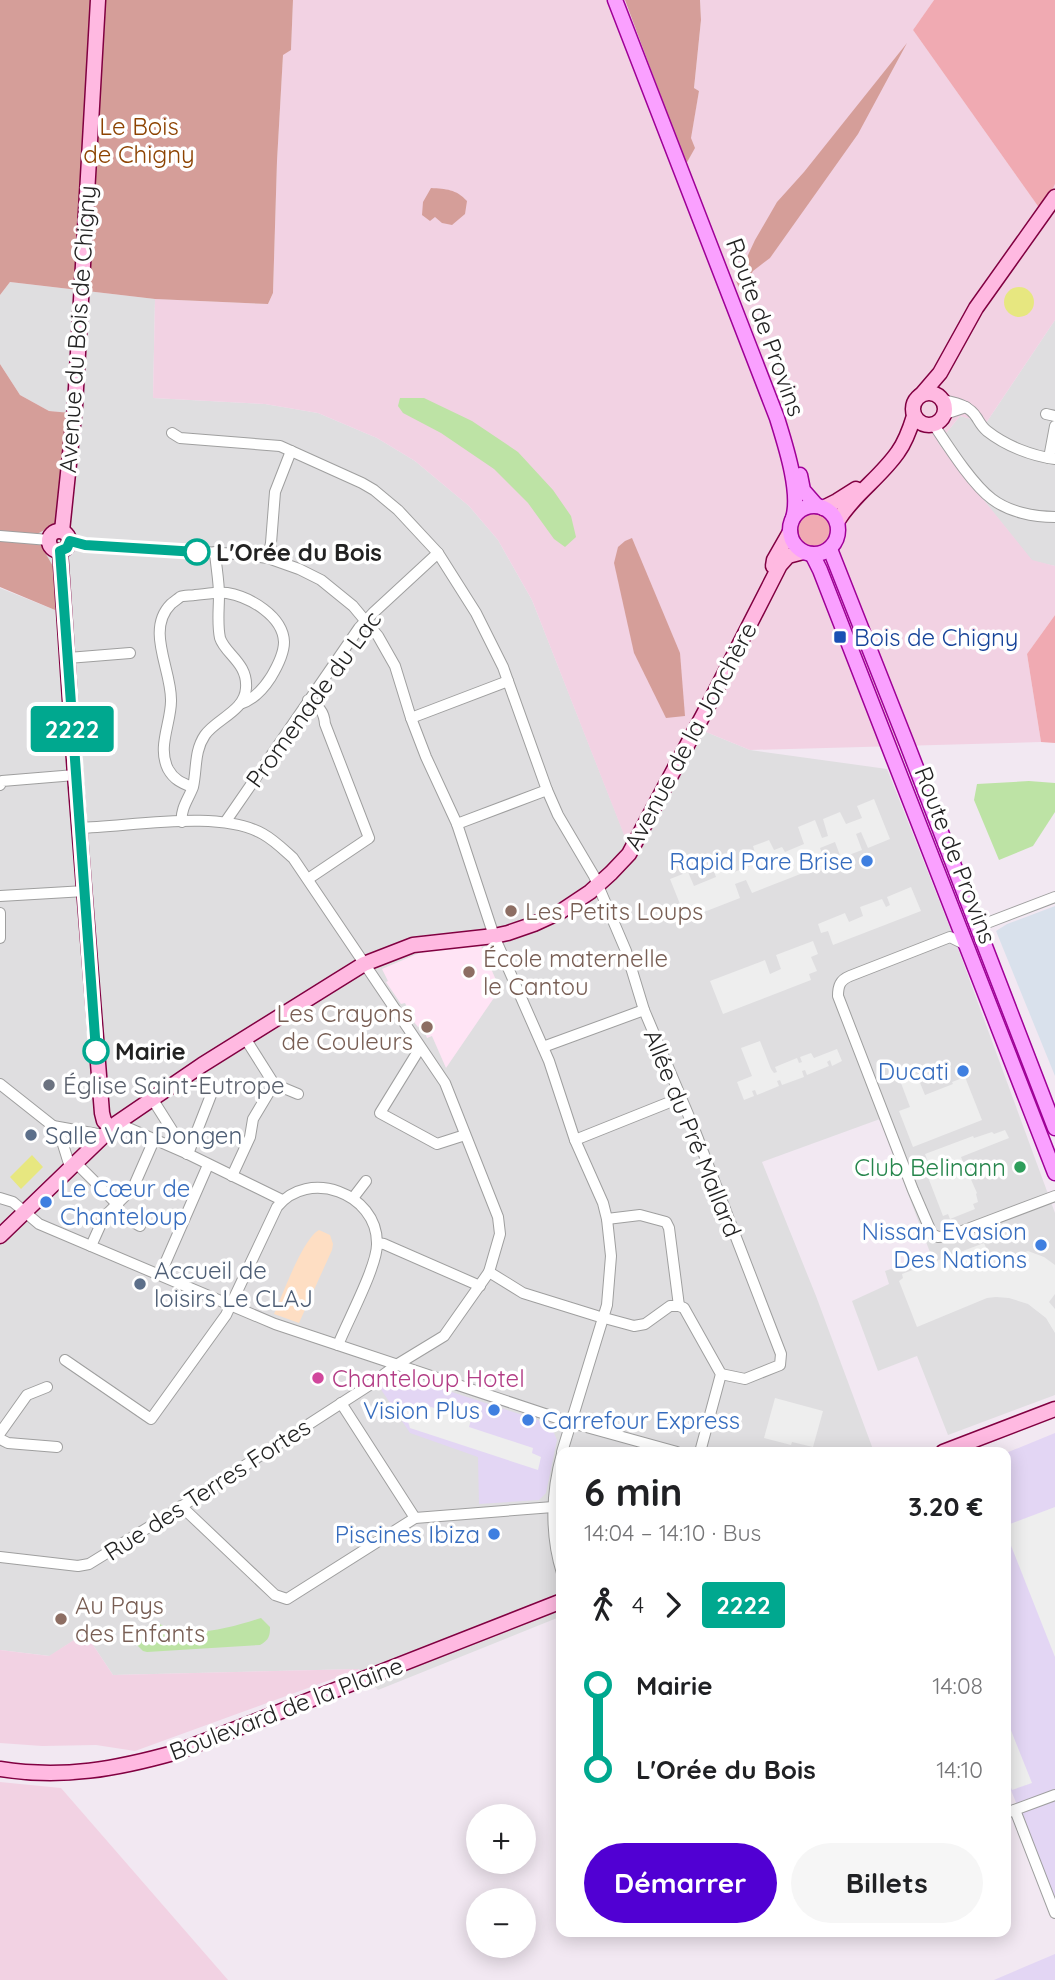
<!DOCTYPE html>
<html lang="fr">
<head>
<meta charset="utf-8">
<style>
	:root { --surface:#fff; --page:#f6f6f6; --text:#202124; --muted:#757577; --accent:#5100d3 }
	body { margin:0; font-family:Quicksand,sans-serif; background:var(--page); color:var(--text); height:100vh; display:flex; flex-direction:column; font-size:26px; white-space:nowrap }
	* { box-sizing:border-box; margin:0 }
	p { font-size:23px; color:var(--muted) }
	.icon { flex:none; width:38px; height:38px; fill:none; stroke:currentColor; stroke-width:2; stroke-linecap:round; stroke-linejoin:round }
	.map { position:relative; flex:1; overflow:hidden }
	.drawer { position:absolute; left:556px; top:1447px; width:455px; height:490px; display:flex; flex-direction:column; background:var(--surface); border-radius:14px; box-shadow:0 4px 18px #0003 }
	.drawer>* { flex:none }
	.badge { padding:0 14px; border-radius:5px; font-size:24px; line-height:46px }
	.controls { position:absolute; left:466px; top:1804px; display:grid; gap:14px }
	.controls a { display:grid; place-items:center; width:70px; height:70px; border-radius:50%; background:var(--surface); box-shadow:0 4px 18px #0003; font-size:35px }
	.map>.badge { position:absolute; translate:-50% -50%; box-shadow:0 0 0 4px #fff }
	.legs { display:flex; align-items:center; gap:10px; height:77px; padding:0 28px; font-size:23px }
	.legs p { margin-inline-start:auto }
	.head { display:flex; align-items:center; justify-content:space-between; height:119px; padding:0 28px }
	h1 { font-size:38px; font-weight:700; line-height:52px }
	.primary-button { display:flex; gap:14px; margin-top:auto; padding:14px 28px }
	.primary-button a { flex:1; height:80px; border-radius:42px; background:var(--accent); color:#fff; font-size:28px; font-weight:700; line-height:80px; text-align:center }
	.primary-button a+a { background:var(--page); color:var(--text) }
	ul { padding:0 28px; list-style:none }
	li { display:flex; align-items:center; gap:24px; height:84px; font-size:26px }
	li i { display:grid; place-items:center; width:10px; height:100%; margin:0 9px; background:currentColor }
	li i::after { content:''; width:18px; height:18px; margin:-9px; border:5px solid; border-radius:50%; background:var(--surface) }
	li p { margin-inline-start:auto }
	li:first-child i { background:linear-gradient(#0000 50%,currentColor 0) }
	li:last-child i { background:linear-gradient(currentColor 50%,#0000 0) }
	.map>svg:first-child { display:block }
	.residential { fill:#dfdee0 }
	.commercial { fill:#e3d6f4 }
	.industrial { fill:#d9e1ec }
	.education { fill:#ffe4f5 }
	.farmland { fill:#f2d2e3 }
	.grass { fill:#f0aab2 }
	.forest { fill:#d59e99 }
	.park { fill:#fedec3 }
	.pitch { fill:#e7e780 }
	.parking { fill:#eee }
	.water { fill:#bde3a5 }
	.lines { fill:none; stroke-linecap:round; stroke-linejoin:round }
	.minor-casing { stroke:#9f9f9f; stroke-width:12 }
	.secondary-casing { stroke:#810041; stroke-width:17 }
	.primary-casing { stroke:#9f0097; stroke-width:17 }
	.minor { stroke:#fff; stroke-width:10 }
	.secondary { stroke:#ffb9e1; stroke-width:14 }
	.primary { stroke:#faa0ff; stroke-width:14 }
	.line-1-casing { stroke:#fff; stroke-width:16 }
	.line-1 { stroke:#00a88f; stroke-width:10 }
	.stop-1-dot { fill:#fff; stroke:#00a88f; stroke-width:3.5 }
	.transit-dot { fill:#1a4fb4; stroke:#fff; stroke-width:2.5 }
	.shop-dot { fill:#3f7fe0; stroke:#fff; stroke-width:2.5 }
	.education-dot { fill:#8d6e63; stroke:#fff; stroke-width:2.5 }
	.worship-dot { fill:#6b7280; stroke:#fff; stroke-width:2.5 }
	.service-dot { fill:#5c6f8a; stroke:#fff; stroke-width:2.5 }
	.leisure-dot { fill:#2e9e5b; stroke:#fff; stroke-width:2.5 }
	.hotel-dot { fill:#d1479c; stroke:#fff; stroke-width:2.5 }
	.labels { text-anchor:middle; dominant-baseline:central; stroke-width:7; stroke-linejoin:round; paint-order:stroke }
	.park-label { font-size:24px; fill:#8d4302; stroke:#fff }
	.street-label { font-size:24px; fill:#222; stroke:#fff }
	.stop-label { font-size:24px; font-weight:bold; fill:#222; stroke:#fff; text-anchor:start }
	.transit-label { font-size:24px; fill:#164399; stroke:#fff; text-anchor:start }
	.shop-label { font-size:24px; fill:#366cbe; stroke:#fff; text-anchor:end }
	.education-label { font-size:24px; fill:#785e54; stroke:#fff; text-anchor:start }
	.worship-label { font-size:24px; fill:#5b616d; stroke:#fff; text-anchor:start }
	.service-label { font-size:24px; fill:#4e5e75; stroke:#fff; text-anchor:start }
	.leisure-label { font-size:24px; fill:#27864d; stroke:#fff; text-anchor:end }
	.hotel-label { font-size:24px; fill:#b23c85; stroke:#fff; text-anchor:start }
</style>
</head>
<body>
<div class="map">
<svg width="1055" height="1980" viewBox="0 0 1055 1980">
	<rect width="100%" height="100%" fill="#f2e8f2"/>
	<g class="residential">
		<polygon points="10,282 155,299 153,398 265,404 318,413 377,438 415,461 469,506 498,540 532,600 628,844 689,725 750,750 887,769 956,943 1055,1213 1055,1395 948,1435 917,1356 878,1371 852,1301 889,1284 885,1271 931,1255 880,1119 762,1162 816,1296 874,1452 562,1452 562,1616 378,1690 359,1669 113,1675 85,1633 50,1656 0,1650 0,588 55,610 35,534 70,413 49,411 20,395 0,364 0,295"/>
		<polygon points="1055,320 1055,566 1032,561 938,443 960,416 986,423"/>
	</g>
	<g class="commercial">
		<polygon points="396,1377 412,1379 550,1424 557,1440 546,1493 539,1500 479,1504 478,1457 410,1433 380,1388"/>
		<polygon points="1055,1433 1055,1898 1006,1778 1006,1453"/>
		<polygon points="1055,1954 1055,1980 994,1980"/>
	</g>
	<polygon class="industrial" points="1055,906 1055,1076 996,931 1007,924"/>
	<polygon class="education" points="481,946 500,989 446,1068 432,1036 427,1038 422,1025 418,1027 405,1011 408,1009 405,1003 401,1004 386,982 388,981 382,969 417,954 431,950"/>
	<g class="farmland">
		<polygon points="293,0 625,0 686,164 699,91 694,88 701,20 700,0 934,0 913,30 1040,209 1048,199 1055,184 1055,320 986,423 960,416 938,443 1032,560 1055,566 1055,615 1027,654 1041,742 750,750 689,725 628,845 532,600 498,540 469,506 415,461 377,438 318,413 265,404 153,398 155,299 268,304 273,293 277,161 283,54 291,50"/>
		<polygon points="85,1633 113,1675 360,1669 135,1751 96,1745 42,1746 0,1743 0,1650 49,1656"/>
		<polygon points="0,1782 61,1788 228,1980 0,1980"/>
	</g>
	<g class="grass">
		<polygon points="934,0 1055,0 1055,184 1048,199 1040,209 913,30"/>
		<circle cx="814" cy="530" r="20"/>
		<polygon points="1055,615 1055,743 1041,742 1027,654"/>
	</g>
	<g class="forest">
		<polygon points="0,0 293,0 291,50 283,55 277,161 273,293 268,304 155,299 10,282 0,295"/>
		<polygon points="625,0 700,0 701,20 694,88 699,91 691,138 695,148 686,164"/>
		<polygon points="907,43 858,134 770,258 753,271 741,292 736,281 755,240 777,202 804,172"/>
		<path d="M 431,188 C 446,189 456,189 467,201 L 465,214 L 452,225 L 442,223 L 435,217 L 430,221 L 422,215 L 423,202 Z"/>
		<polygon points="0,364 20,395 49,411 71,413 60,522 35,535 58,575 55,610 0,587"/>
		<polygon points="632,538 680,653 685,716 666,718 634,653 614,563 618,547 625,541"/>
	</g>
	<path class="park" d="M 319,1230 L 330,1235 L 333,1244 L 332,1250 L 299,1323 L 274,1314 C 282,1296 303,1238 319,1230 Z"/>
	<g class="pitch">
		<circle cx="1019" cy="302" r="15"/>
		<polygon points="32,1155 43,1167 21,1189 10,1177"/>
	</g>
	<g class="parking">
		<polygon points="874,799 890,839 868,848 861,832 856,834 862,850 841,858 835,842 820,848 826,864 752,893 746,880 735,884 740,898 686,919 670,879 688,872 694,886 716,877 711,863 728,856 734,872 758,863 753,846 769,840 774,850 782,847 785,852 804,844 798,827 815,820 822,838 828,836 823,819 840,812 846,824 862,818 857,806"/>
		<polygon points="911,887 921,911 833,945 828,931 821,933 818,924 845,913 849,922 863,916 860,907 882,899 886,907 890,905 887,897"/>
		<polygon points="813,941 818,954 811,957 817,971 809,974 811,980 723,1014 710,981 765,960 770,974 781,969 776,955"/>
		<polygon points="760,1041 771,1069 774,1073 777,1072 775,1067 797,1058 799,1063 802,1062 800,1057 811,1053 814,1058 837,1049 842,1061 832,1066 830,1060 827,1062 829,1066 807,1075 805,1070 802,1071 804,1077 782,1085 780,1080 777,1081 779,1086 757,1095 755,1090 752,1091 754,1096 744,1100 737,1082 752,1076 741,1048"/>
		<polygon points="914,1068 925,1095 953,1084 952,1082 965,1077 982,1120 913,1147 899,1111 910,1107 898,1075"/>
		<polygon points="1005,1130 1009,1138 961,1157 977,1193 976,1194 978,1202 973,1204 975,1209 950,1219 948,1214 943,1216 926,1172 931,1170 925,1154 973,1136 974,1138 992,1132 994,1134"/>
		<polygon points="984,1243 993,1264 1028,1251 1044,1257 1055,1265 1055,1294 1049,1302 1055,1309 1055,1333 1046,1318 1028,1304 1009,1298 996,1297 987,1298 917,1327 899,1281 903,1278 902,1274"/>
		<polygon points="775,1398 823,1411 813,1447 792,1442 791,1445 764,1438"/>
		<polygon points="419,1403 471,1420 469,1427 533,1448 532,1453 541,1457 538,1470 410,1428 405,1412 412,1406"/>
		<polygon points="1055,1507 1055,1657 1006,1533 1010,1524"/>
		<polygon points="1006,1718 1032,1783 1012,1790 1006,1775"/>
	</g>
	<g class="water">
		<polygon points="400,398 424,398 472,421 518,452 553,490 571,516 576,537 565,547 554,539 528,503 494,469 441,433 403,413 398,406"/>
		<polygon points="1029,781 1055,783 1055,812 1033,846 999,860 974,800 977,784"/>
		<path d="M 261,1618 L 270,1627 C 270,1636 269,1640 260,1645 L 147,1652 L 143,1651 L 137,1645 L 138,1639 L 156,1625 L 160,1624 C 187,1641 233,1627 261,1618 Z"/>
	</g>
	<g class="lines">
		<defs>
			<g id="minor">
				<path d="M 943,400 C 956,403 969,405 977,418 C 980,423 982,427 987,431 C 1006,446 1032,456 1055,459"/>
				<polyline points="945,414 966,407"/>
				<polyline points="1046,414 1055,416"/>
				<path d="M 934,425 C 948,446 972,484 992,499 C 1009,512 1034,517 1055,517"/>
				<polyline points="172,433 180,438 280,446 362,483 374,490 398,510 438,553 476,613 503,667 547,790 558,815 594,876 626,951 644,1010 693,1126 781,1354 780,1365 745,1379 721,1374"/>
				<polyline points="1049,458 1055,426"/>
				<polyline points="0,536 49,540"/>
				<polyline points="70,541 85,545 238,554 268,558 299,569 321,580 353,606 378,636 395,666 411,718 426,757 457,824 494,936 549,1061 575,1140 603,1203 607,1219 611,1256 607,1305 562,1452"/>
				<polyline points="268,558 271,543 275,492 291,451"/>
				<polyline points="68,658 130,653"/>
				<polyline points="411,718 508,681"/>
				<polyline points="0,785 2,781 75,775"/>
				<path d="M 192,787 C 182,783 174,780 168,769 C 157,747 171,723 171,701 C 172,670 145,630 171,604 C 172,603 179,598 180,597 C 184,595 191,596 195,595 C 206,594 217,592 227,593 C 250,597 283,616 284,642 C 284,654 277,667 271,677 C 264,688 253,700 240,704"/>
				<polyline points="226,821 359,628 373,613 438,553"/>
				<path d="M 182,822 C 180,809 189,798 193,787 C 197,769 194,751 205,735 C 216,719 245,711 246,688 C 248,663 225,654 220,638 C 217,624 219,609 219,595 C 219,581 216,566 215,552"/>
				<polyline points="457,824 547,790"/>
				<path d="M 308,879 L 369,838 L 325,724 C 324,711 319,707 308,700"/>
				<polyline points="0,896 85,891"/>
				<polyline points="0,913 0,938"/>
				<polyline points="987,923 1055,897"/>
				<path d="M 966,945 L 950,937 L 850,976 C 840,980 838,986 838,996 L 913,1190 L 932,1234 L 938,1237 L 949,1236 L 1055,1196"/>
				<polyline points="245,1038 274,1084 298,1094"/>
				<polyline points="543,1047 644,1010"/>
				<polyline points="420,1048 380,1113 437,1144 465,1135"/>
				<polyline points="0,1084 53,1126 61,1138 70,1167"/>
				<polyline points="153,1100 187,1154"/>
				<polyline points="117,1123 188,1154 282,1200"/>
				<polyline points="53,1126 103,1135"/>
				<polyline points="575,1140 680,1098"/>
				<polyline points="188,1154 211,1095"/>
				<polyline points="75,1162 118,1205 119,1214 140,1226"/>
				<polyline points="232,1176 250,1137 253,1119 274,1084"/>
				<polyline points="0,1198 13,1202 39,1224 275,1324 572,1423 677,1452"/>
				<polyline points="353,1198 366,1181"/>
				<polyline points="607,1219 640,1215 666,1222 669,1228 679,1306"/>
				<polyline points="377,1243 384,1244 480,1286"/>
				<polyline points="91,1246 104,1217 133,1188 154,1140"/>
				<polyline points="489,1272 523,1293 597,1316 634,1326 645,1324 670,1306 679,1306 684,1308 721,1374 700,1452"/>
				<polyline points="160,1275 208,1165"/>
				<path d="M 65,1360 L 151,1419 L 226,1315 L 277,1207 C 308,1168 377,1193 377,1243 C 378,1265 347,1322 338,1345"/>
				<polyline points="341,1403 415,1518"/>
				<polyline points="0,1433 27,1395 47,1387"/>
				<polyline points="0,1439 8,1443 57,1447"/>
				<path d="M 562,1454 C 551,1492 550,1535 562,1573"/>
				<polyline points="181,1506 275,1595 287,1599 415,1518 553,1507"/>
				<path d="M 0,1557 L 78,1566 L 89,1564 L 162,1519 L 368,1386 L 398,1364 L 444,1336 L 489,1272 L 500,1234 L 498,1217 L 445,1083 L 293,858 C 284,850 274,840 263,834 C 219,809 130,827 79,828"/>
				<polyline points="1015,1810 1055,1913"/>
				<polyline points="1006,1813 1055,1795"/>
			</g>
			<g id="secondary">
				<circle cx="929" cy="409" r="16"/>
				<polyline points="922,394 940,373 976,308 1055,197"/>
				<polyline points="823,508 837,501 856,489"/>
				<path d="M 837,522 C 853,495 880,478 898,452 C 906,441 910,429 914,416"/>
				<circle cx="59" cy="541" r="10"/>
				<polyline points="62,531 75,406 98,0"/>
				<polyline points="60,551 75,775 102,1113 104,1121 111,1128"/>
				<polyline points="773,566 774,560 790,532"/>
				<polyline points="0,1236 117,1123 202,1065 335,982 364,964 413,945 494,936 508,933 534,924 560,912 590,892 611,873 629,854 708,706 780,565 788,556 803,552"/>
				<polyline points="943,1452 1055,1409"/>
				<path d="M 0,1769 C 63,1779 117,1769 177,1752 L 562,1601"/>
			</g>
			<g id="primary">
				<path d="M 615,0 L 777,418 C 785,444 801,492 793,518"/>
				<polyline points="800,475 803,490 817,506"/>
				<circle cx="814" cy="530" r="24"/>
				<polyline points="830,549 907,744 1055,1128"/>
				<polyline points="812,554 820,570 1055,1173"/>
			</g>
		</defs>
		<use href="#minor" class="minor-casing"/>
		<use href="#secondary" class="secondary-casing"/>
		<use href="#primary" class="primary-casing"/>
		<use href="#minor" class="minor"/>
		<use href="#secondary" class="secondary"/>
		<use href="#primary" class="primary"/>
	</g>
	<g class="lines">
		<defs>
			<polyline id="line-1" points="96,1051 60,551 67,548 70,541 85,545 197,552"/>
		</defs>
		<use href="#line-1" class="line-1-casing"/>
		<use href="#line-1" class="line-1"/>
	</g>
	<g class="stop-1-dot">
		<circle cx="197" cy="552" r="12"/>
		<circle cx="96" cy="1051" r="12"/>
	</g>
	<rect class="transit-dot" x="833" y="630" width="14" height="14" rx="3.5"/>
	<g class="shop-dot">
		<circle cx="867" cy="861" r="7"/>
		<circle cx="963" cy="1071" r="7"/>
		<circle cx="46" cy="1202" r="7"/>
		<circle cx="1041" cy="1245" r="7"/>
		<circle cx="494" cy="1410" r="7"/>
		<circle cx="528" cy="1420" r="7"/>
		<circle cx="494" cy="1534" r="7"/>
	</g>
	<g class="education-dot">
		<circle cx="511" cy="911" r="7"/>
		<circle cx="469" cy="972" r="7"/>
		<circle cx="427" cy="1027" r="7"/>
		<circle cx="61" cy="1619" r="7"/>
	</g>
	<circle class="worship-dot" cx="49" cy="1085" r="7"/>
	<g class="service-dot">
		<circle cx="31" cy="1135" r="7"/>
		<circle cx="140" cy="1284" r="7"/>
	</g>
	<circle class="leisure-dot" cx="1020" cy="1167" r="7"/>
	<circle class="hotel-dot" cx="318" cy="1378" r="7"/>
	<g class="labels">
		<g class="park-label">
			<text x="139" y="126">Le Bois<tspan x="139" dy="28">de Chigny</tspan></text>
		</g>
		<g class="street-label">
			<text transform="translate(766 327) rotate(70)">Route de Provins</text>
			<text transform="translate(77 329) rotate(-86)">Avenue du Bois de Chigny</text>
			<text transform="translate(313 699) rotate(-54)">Promenade du Lac</text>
			<text transform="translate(690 736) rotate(-62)">Avenue de la Jonchère</text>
			<text transform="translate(956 855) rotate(69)">Route de Provins</text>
			<text transform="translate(693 1133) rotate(68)">Allée du Pré Mallard</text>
			<text transform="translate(207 1489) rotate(-33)">Rue des Terres Fortes</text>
			<text transform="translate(286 1708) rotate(-21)">Boulevard de la Plaine</text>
		</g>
		<g class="stop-label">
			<text x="216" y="552">L'Orée du Bois</text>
			<text x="115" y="1051">Mairie</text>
		</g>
		<g class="transit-label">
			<text x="854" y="637">Bois de Chigny</text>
		</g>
		<g class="shop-label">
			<text x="853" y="861">Rapid Pare Brise</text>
			<text x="949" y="1071">Ducati</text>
			<text x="60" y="1188" text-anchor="start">Le Cœur de<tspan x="60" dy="28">Chanteloup</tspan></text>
			<text x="1027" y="1231">Nissan Evasion<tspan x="1027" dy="28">Des Nations</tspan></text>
			<text x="480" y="1410">Vision Plus</text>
			<text x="542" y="1420" text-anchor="start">Carrefour Express</text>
			<text x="480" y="1534">Piscines Ibiza</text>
		</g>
		<g class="education-label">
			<text x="525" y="911">Les Petits Loups</text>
			<text x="483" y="958">École maternelle<tspan x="483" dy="28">le Cantou</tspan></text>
			<text x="413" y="1013" text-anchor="end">Les Crayons<tspan x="413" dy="28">de Couleurs</tspan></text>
			<text x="75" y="1605">Au Pays<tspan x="75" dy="28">des Enfants</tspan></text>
		</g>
		<g class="worship-label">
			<text x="63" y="1085">Église Saint-Eutrope</text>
		</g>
		<g class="service-label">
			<text x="45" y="1135">Salle Van Dongen</text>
			<text x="154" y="1270">Accueil de<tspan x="154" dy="28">loisirs Le CLAJ</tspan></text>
		</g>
		<g class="leisure-label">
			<text x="1006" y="1167">Club Belinann</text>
		</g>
		<g class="hotel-label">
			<text x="332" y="1378">Chanteloup Hotel</text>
		</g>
	</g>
</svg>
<div class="controls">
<a>+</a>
<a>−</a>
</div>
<b class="badge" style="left:72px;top:729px;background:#00a88f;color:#fff">2222</b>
<section class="drawer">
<div class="head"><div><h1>6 min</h1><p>14:04 – 14:10 · Bus</p></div><b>3.20 €</b></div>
<div class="legs"><svg class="icon" aria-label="walk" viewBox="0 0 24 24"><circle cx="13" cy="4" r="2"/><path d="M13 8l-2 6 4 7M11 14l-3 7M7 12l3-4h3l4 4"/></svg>4<svg class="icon" aria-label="forward" viewBox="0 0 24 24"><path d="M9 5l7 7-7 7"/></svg><b class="badge" style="background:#00a88f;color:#fff">2222</b></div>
<ul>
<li><i style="color:#00a88f"></i><b>Mairie</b><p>14:08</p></li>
<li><i style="color:#00a88f"></i><b>L'Orée du Bois</b><p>14:10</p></li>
</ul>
<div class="primary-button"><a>Démarrer</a><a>Billets</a></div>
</section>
</div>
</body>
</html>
